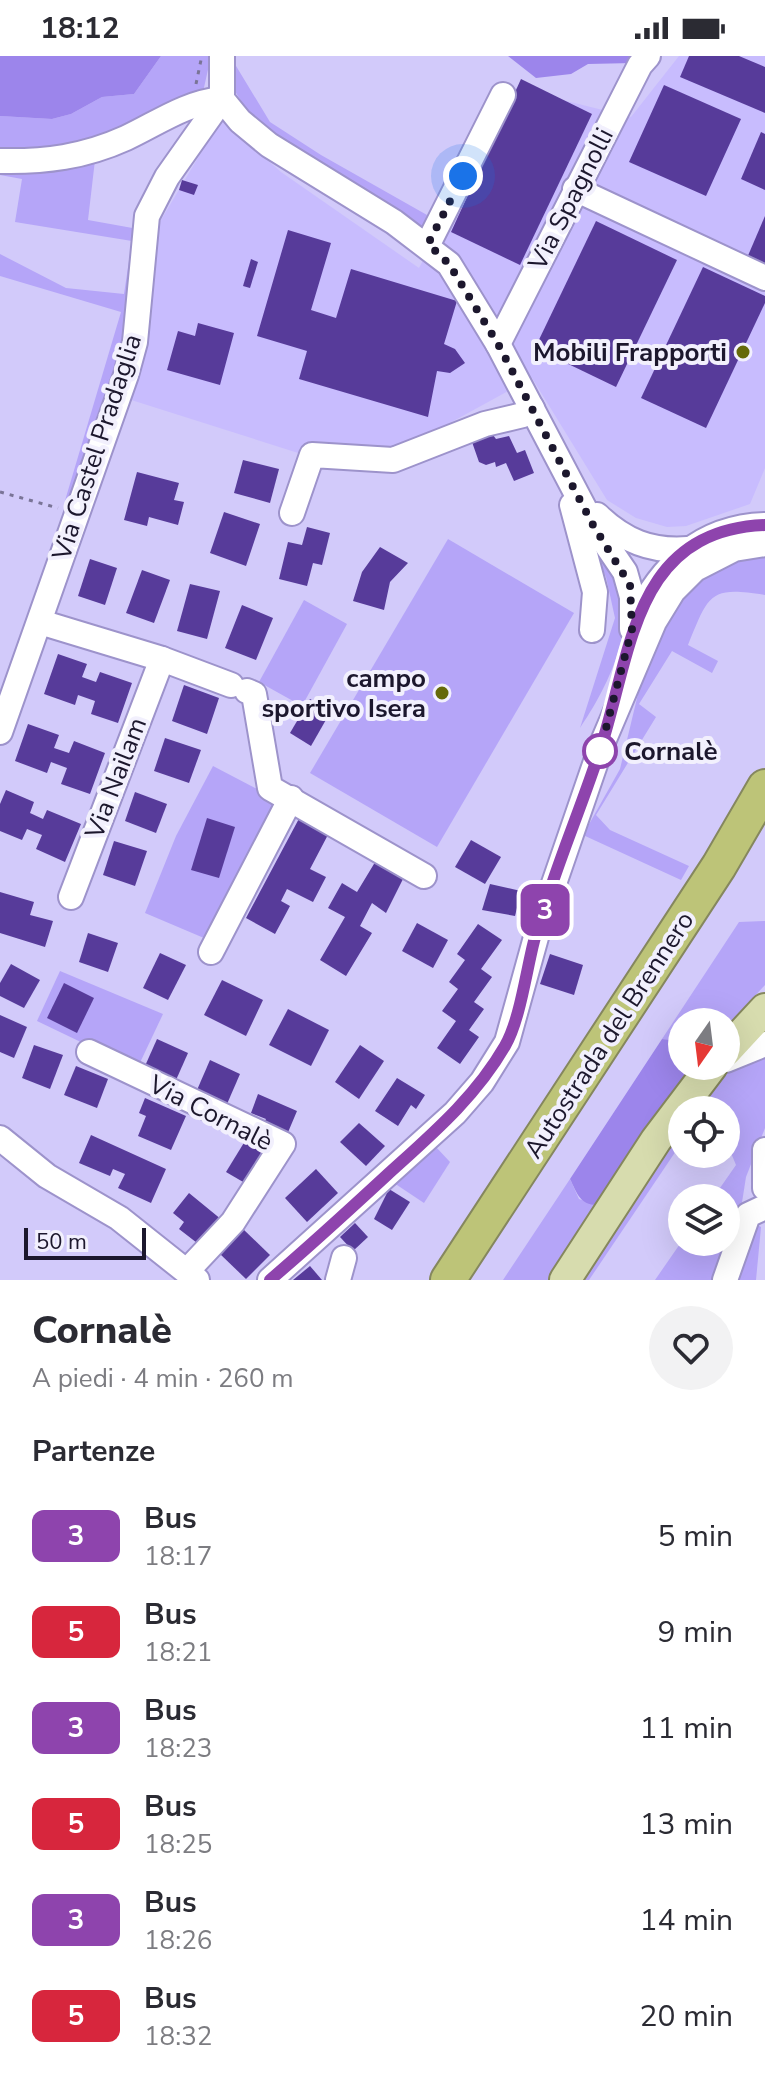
<!DOCTYPE html>
<html lang="it">
<head>
<meta charset="utf-8">
<style>
	:root { --surface:#fff; --page:#f2f2f3; --text:#2b2b33; --muted:#7c7c81 }
	body { margin:0; font-family:"Nunito Sans",sans-serif; background:var(--page); color:var(--text); height:100vh; display:flex; flex-direction:column; font-size:30px; white-space:nowrap }
	* { box-sizing:border-box; margin:0 }
	p { font-size:26px; color:var(--muted) }
	.icon { flex:none; width:44px; height:44px; fill:none; stroke:currentColor; stroke-width:2; stroke-linecap:round; stroke-linejoin:round }
	.map { position:relative; height:1224px; overflow:hidden }
	.side { display:flex; flex-direction:column; background:var(--surface); flex:1 }
	.side>* { flex:none }
	.badge { padding:0 16px; border-radius:12px; font-size:28px; line-height:52px }
	.needle { width:52px; rotate:194deg }
	.controls { position:absolute; left:668px; top:952px; display:grid; gap:16px }
	.controls a { display:grid; place-items:center; width:72px; height:72px; border-radius:50%; background:var(--surface); box-shadow:0 8px 32px #0002; font-size:40px }
	.scale { position:absolute; left:24px; bottom:20px; width:122px; box-sizing:border-box; padding-left:8px; border:4px solid #1c172d; border-top:0; font-size:22px; line-height:28px; white-space:nowrap; color:#1c172d; -webkit-text-stroke:6px #f2f0fd; paint-order:stroke }
	.you { position:absolute; width:40px; height:40px; margin:-20px; border:6px solid #fff; border-radius:50%; background:#1a73e8; box-shadow:0 0 0 12px #1a73e833 }
	.map>.badge { position:absolute; translate:-50% -50%; box-shadow:0 0 0 4px #fff }
	h2 { padding:0 32px; font-size:30px; line-height:72px }
	.round { display:grid; place-items:center; flex:none; width:84px; height:84px; border-radius:42px; background:var(--page) }
	.head { display:flex; align-items:center; justify-content:space-between; height:136px; padding:0 32px }
	h1 { font-size:38px; font-weight:800; line-height:60px }
	ul { padding:0; list-style:none }
	li { display:flex; align-items:center; gap:24px; height:96px; padding:0 32px }
	li div { flex:1 }
	li b { display:block; font-size:30px }
	li em { font-style:normal }
	li .badge { min-width:88px; font-weight:700; text-align:center }
	.status { display:flex; justify-content:space-between; align-items:center; height:56px; padding:0 40px; background:var(--surface); direction:ltr }
	.status svg { height:22px; fill:currentColor }
	.map>svg:first-child { display:block }
	.built { fill:#c8bcfe }
	.green { fill:#b5a5f8 }
	.forest { fill:#9c85eb }
	.building { fill:#573b9a }
	.lines { fill:none; stroke-linecap:round; stroke-linejoin:round }
	.minor-casing { stroke:#9d93cb; stroke-width:28 }
	.major-casing { stroke:#85875e; stroke-width:34 }
	.highway-casing { stroke:#85875e; stroke-width:38 }
	.path { stroke:#7a7497; stroke-width:3; stroke-dasharray:4 6; stroke-linecap:butt }
	.minor { stroke:#fff; stroke-width:24 }
	.major { stroke:#d7dcae; stroke-width:30 }
	.highway { stroke:#bdc478; stroke-width:34 }
	.line-casing { stroke:#fff; stroke-width:18 }
	.line { stroke:#8e44ad; stroke-width:12 }
	.walk { stroke:#1c172d; stroke-width:8; stroke-dasharray:0 14.4 }
	.poi-dot { fill:#656909; stroke:#f2f0fd; stroke-width:3 }
	.stop-dot { fill:#fff; stroke:#8e44ad; stroke-width:4 }
	.labels { text-anchor:middle; dominant-baseline:central; stroke-width:8; stroke-linejoin:round; paint-order:stroke }
	.street-label { font-size:26px; fill:#1c172d; stroke:#f2f0fd }
	.poi-label { font-size:26px; font-weight:bold; fill:#1c172d; stroke:#f2f0fd; text-anchor:end }
	.stop-label { font-size:26px; font-weight:bold; fill:#1c172d; stroke:#f2f0fd; text-anchor:start }
</style>
</head>
<body>
<div class="status"><b>18:12</b><svg viewBox="0 0 49 12"><path d="M0 12V9h3v3zM5 12V6h3v6zM10 12V3h3v9zM15 12V0h3v12zM26 1h20v11H26zM47 4h2v5h-2z"/></svg></div>
<div class="map">
<svg width="765" height="1224" viewBox="0 0 765 1224">
	<rect width="100%" height="100%" fill="#d2cafa"/>
	<polygon class="built" points="679,0 765,0 765,412 750,448 686,470 667,471 636,462 607,444 532,322 395,397 336,409 125,342 158,169 221,63 281,116 419,212 514,32 631,61"/>
	<g class="green">
		<polygon points="161,0 211,0 203,36 92,89 0,98 0,60 52,63 71,58 102,41 134,38"/>
		<polygon points="230,0 270,66 321,99 427,159 423,175 254,66 233,32"/>
		<polygon points="95,104 88,164 138,173 133,260 75,447 64,448 121,256 0,220 0,198 66,232 124,238 132,185 15,166 22,123 0,119 0,113"/>
		<path d="M 585,477 C 595,492 610,508 618,524 C 639,570 606,634 580,672 L 615,562 L 606,521 Z"/>
		<polygon points="448,483 574,557 437,791 310,717"/>
		<path d="M 765,498 L 765,539 C 709,530 709,538 688,589 L 718,605 L 712,617 L 672,595 L 639,648 L 656,661 L 596,759 L 610,774 L 689,810 L 681,824 L 583,779 L 620,713 L 644,613 L 678,542 L 719,509 Z"/>
		<polygon points="304,544 347,568 302,650 259,626"/>
		<polygon points="213,710 284,747 211,885 145,857 176,780"/>
		<polygon points="765,865 765,929 726,971 726,966 682,966 682,985 662,983 739,866"/>
		<polygon points="60,915 163,958 137,1013 37,965"/>
		<polygon points="765,996 765,1072 746,1121 740,1159 761,1171 756,1224 655,1224 682,1185 726,1186 726,1142 713,1142 736,1109 726,1085 726,1054 713,1054 709,1045 702,1054 691,1054 724,1013"/>
		<polygon points="682,1066 682,1086 589,1224 574,1224"/>
		<polygon points="435,1090 450,1106 424,1147 394,1127"/>
		<polygon points="570,1123 579,1143 597,1149 548,1224 503,1224"/>
	</g>
	<g class="forest">
		<polygon points="0,0 161,0 134,38 102,41 71,58 52,63 0,60"/>
		<polygon points="508,0 640,0 633,7 588,8 571,18 536,22"/>
		<path d="M 662,983 L 682,985 L 682,1010 L 690,1010 L 689,1018 L 597,1149 C 580,1149 577,1137 570,1123 Z"/>
	</g>
	<g class="building">
		<polygon points="689,0 739,0 765,11 765,57 680,21"/>
		<polygon points="521,23 592,58 520,209 451,176"/>
		<polygon points="664,29 741,63 706,140 629,106"/>
		<polygon points="761,76 765,78 765,134 741,123"/>
		<polygon points="182,124 198,129 194,139 179,134"/>
		<polygon points="765,160 765,210 747,202"/>
		<polygon points="596,165 677,204 616,331 535,292"/>
		<polygon points="288,174 331,187 311,254 336,262 351,213 457,245 444,288 455,293 465,307 450,317 437,315 428,361 299,323 307,295 257,280"/>
		<polygon points="251,203 258,206 250,232 243,230"/>
		<polygon points="703,211 765,240 765,247 706,372 641,342"/>
		<polygon points="198,267 234,277 220,329 167,314 178,275 195,280"/>
		<polygon points="493,379 496,383 509,380 517,397 525,394 534,417 514,425 506,407 496,411 495,406 486,409 479,406 472,386"/>
		<polygon points="243,404 279,413 270,447 234,437"/>
		<polygon points="137,416 179,427 174,444 184,446 178,469 149,461 147,470 124,464"/>
		<polygon points="224,456 260,468 246,510 210,497"/>
		<polygon points="307,471 330,477 322,509 313,507 307,530 279,523 288,486 302,489"/>
		<polygon points="380,491 408,507 390,526 384,554 353,545 362,516"/>
		<polygon points="90,503 117,512 105,549 78,540"/>
		<polygon points="142,514 170,524 154,567 126,557"/>
		<polygon points="190,528 220,535 207,583 177,575"/>
		<polygon points="242,549 273,562 256,604 225,592"/>
		<polygon points="58,598 87,608 82,621 96,626 100,616 132,627 118,667 91,658 95,645 78,639 75,649 44,638"/>
		<polygon points="184,629 219,642 207,678 172,665"/>
		<polygon points="310,643 331,655 311,690 290,677"/>
		<polygon points="28,668 59,679 54,692 69,697 74,685 105,697 90,738 61,728 67,712 51,706 47,717 15,705"/>
		<polygon points="165,682 201,694 189,727 154,715"/>
		<polygon points="6,734 34,746 30,757 43,763 47,754 81,768 65,806 36,793 42,779 27,773 22,784 0,775 0,748"/>
		<polygon points="135,736 167,748 156,777 125,765"/>
		<polygon points="302,757 331,773 310,813 326,821 313,846 287,833 281,845 290,850 275,878 246,862"/>
		<polygon points="207,762 235,771 219,822 191,814"/>
		<polygon points="471,784 501,801 485,828 455,811"/>
		<polygon points="114,785 147,795 135,830 103,819"/>
		<polygon points="380,798 408,813 386,857 372,847 360,870 372,877 346,920 320,904 345,861 328,852 342,827 357,836"/>
		<polygon points="490,828 521,835 515,860 482,854"/>
		<polygon points="0,836 34,846 30,859 53,865 45,891 0,877"/>
		<polygon points="417,867 448,884 433,912 402,895"/>
		<polygon points="478,868 502,884 481,913 492,921 474,946 484,953 469,974 479,981 460,1008 437,992 456,965 442,955 458,933 449,926 465,904 457,898"/>
		<polygon points="88,877 118,887 108,916 79,906"/>
		<polygon points="160,897 186,909 168,944 143,932"/>
		<polygon points="550,898 583,909 574,939 540,928"/>
		<polygon points="11,908 40,924 24,952 0,940 0,927"/>
		<polygon points="222,924 263,944 246,980 204,959"/>
		<polygon points="64,927 94,942 77,977 47,962"/>
		<polygon points="288,953 329,974 311,1010 269,989"/>
		<polygon points="0,959 27,971 14,1002 0,996"/>
		<polygon points="157,983 188,997 176,1024 145,1010"/>
		<polygon points="34,989 63,999 50,1033 22,1022"/>
		<polygon points="360,989 384,1005 359,1043 335,1026"/>
		<polygon points="210,1004 240,1018 227,1048 197,1034"/>
		<polygon points="76,1010 108,1023 97,1052 64,1039"/>
		<polygon points="397,1022 425,1039 416,1053 411,1049 398,1070 375,1055"/>
		<polygon points="258,1038 297,1055 286,1081 262,1070 266,1063 251,1057"/>
		<polygon points="145,1042 186,1060 171,1094 138,1080 146,1060 139,1057"/>
		<polygon points="359,1067 385,1090 366,1110 340,1086"/>
		<polygon points="91,1079 166,1113 151,1147 118,1132 125,1118 113,1113 110,1120 79,1107"/>
		<polygon points="245,1085 268,1099 250,1130 226,1116"/>
		<polygon points="316,1113 338,1137 307,1166 285,1142"/>
		<polygon points="389,1133 410,1146 392,1174 374,1163"/>
		<polygon points="189,1137 222,1164 201,1190 179,1173 184,1166 173,1157"/>
		<polygon points="355,1167 368,1181 353,1195 340,1181"/>
		<polygon points="243,1173 270,1199 246,1223 219,1197"/>
		<polygon points="310,1210 322,1224 293,1224"/>
	</g>
	<g class="lines">
		<defs>
			<g id="minor">
				<polyline points="222,43 240,65 269,89 394,166 449,208 498,288 593,469 625,516 632,541 632,573"/>
				<path d="M 0,105 C 45,106 84,101 126,82 C 158,67 185,47 222,43"/>
				<polyline points="575,133 765,222"/>
				<polyline points="428,188 503,39"/>
				<polyline points="498,288 640,9 648,0"/>
				<polyline points="572,449 595,536 592,574"/>
				<polyline points="292,457 312,399 393,404 485,368 523,359 532,352"/>
				<path d="M 597,459 C 624,485 651,496 688,493"/>
				<polyline points="40,566 162,603 231,629"/>
				<path d="M 634,566 C 661,510 700,471 765,469"/>
				<polyline points="247,635 254,638 270,732 424,820"/>
				<polyline points="0,676 126,319 135,286 147,160 167,121 222,43 222,0"/>
				<polyline points="71,841 162,603"/>
				<polyline points="211,896 291,742"/>
				<polyline points="89,996 283,1088 233,1166 187,1215"/>
				<polyline points="726,1004 765,988"/>
				<polyline points="0,1082 47,1120 119,1162 197,1224"/>
				<polyline points="765,1094 765,1132"/>
				<polyline points="270,1224 455,1057 482,1026 507,986 538,874 602,688 654,566 673,535 695,513 734,493 765,488"/>
				<polyline points="338,1224 344,1202"/>
				<polyline points="725,1224 748,1159 765,1151"/>
			</g>
			<g id="major">
				<polyline points="726,995 765,953"/>
				<polyline points="565,1224 656,1084 712,1010"/>
			</g>
			<polyline id="highway" points="448,1224 719,810 765,731"/>
		</defs>
		<use href="#minor" class="minor-casing"/>
		<use href="#major" class="major-casing"/>
		<use href="#highway" class="highway-casing"/>
		<g class="path">
			<polyline points="196,28 201,4"/>
			<polyline points="0,436 58,452"/>
		</g>
		<use href="#minor" class="minor"/>
		<use href="#major" class="major"/>
		<use href="#highway" class="highway"/>
	</g>
	<g class="lines">
		<defs>
			<path id="line" d="M 270,1224 C 310,1190 348,1155 387,1119 C 431,1079 475,1042 505,990 C 520,964 526,916 534,885 C 552,819 580,756 601,691 C 632,595 634,474 765,469"/>
		</defs>
		<use href="#line" class="line-casing"/>
		<use href="#line" class="line"/>
		<polyline class="walk" points="463,120 428,188 449,208 498,288 593,469 630,529 632,573 600,695"/>
	</g>
	<g class="poi-dot">
		<circle cx="743" cy="296" r="8"/>
		<circle cx="442" cy="637" r="8"/>
	</g>
	<circle class="stop-dot" cx="600" cy="695" r="16"/>
	<g class="labels">
		<g class="street-label">
			<text transform="translate(571 143) rotate(-63)">Via Spagnolli</text>
			<text transform="translate(97 391) rotate(-72)">Via Castel Pradaglia</text>
			<text transform="translate(116 722) rotate(-69)">Via Nailam</text>
			<text transform="translate(609 979) rotate(-57)">Autostrada del Brennero</text>
			<text transform="translate(211 1057) rotate(27)">Via Cornalè</text>
		</g>
		<g class="poi-label">
			<text x="727" y="296">Mobili Frapporti</text>
			<text x="426" y="622">campo<tspan x="426" dy="30">sportivo Isera</tspan></text>
		</g>
		<g class="stop-label">
			<text x="624" y="695">Cornalè</text>
		</g>
	</g>
</svg>
<div class="controls">
<a><svg class="needle" viewBox="-14 -14 28 28"><path d="M0-13l5 13h-10z" fill="#e53935"/><path d="M0 13l5-13h-10z" fill="#7c7c81"/></svg></a>
<a><svg class="icon" aria-label="locate" viewBox="0 0 24 24"><circle cx="12" cy="12" r="6"/><path d="M12 2v4M12 18v4M2 12h4M18 12h4"/></svg></a>
<a><svg class="icon" aria-label="layers" viewBox="0 0 24 24"><path d="M12 4l9 5-9 5-9-5zM3 14l9 5 9-5"/></svg></a>
</div>
<div class="scale">50 m</div>
<div class="you" style="left:463px;top:120px"></div>
<b class="badge" style="left:545px;top:854px;background:#8e44ad;color:#fff">3</b>
</div>
<section class="side">
<div class="head"><div><h1>Cornalè</h1><p>A piedi · 4 min · 260 m</p></div><a class="round"><svg class="icon" aria-label="heart" viewBox="0 0 24 24"><path d="M12 20l-8-8c-3-5 5-10 8-4 3-6 11-1 8 4z"/></svg></a></div>
<h2>Partenze</h2>
<ul>
<li><span class="badge" style="background:#8e44ad;color:#fff">3</span><div><b>Bus</b><p>18:17</p></div><em>5 min</em></li>
<li><span class="badge" style="background:#d7263d;color:#fff">5</span><div><b>Bus</b><p>18:21</p></div><em>9 min</em></li>
<li><span class="badge" style="background:#8e44ad;color:#fff">3</span><div><b>Bus</b><p>18:23</p></div><em>11 min</em></li>
<li><span class="badge" style="background:#d7263d;color:#fff">5</span><div><b>Bus</b><p>18:25</p></div><em>13 min</em></li>
<li><span class="badge" style="background:#8e44ad;color:#fff">3</span><div><b>Bus</b><p>18:26</p></div><em>14 min</em></li>
<li><span class="badge" style="background:#d7263d;color:#fff">5</span><div><b>Bus</b><p>18:32</p></div><em>20 min</em></li>
</ul>
</section>
</body>
</html>
